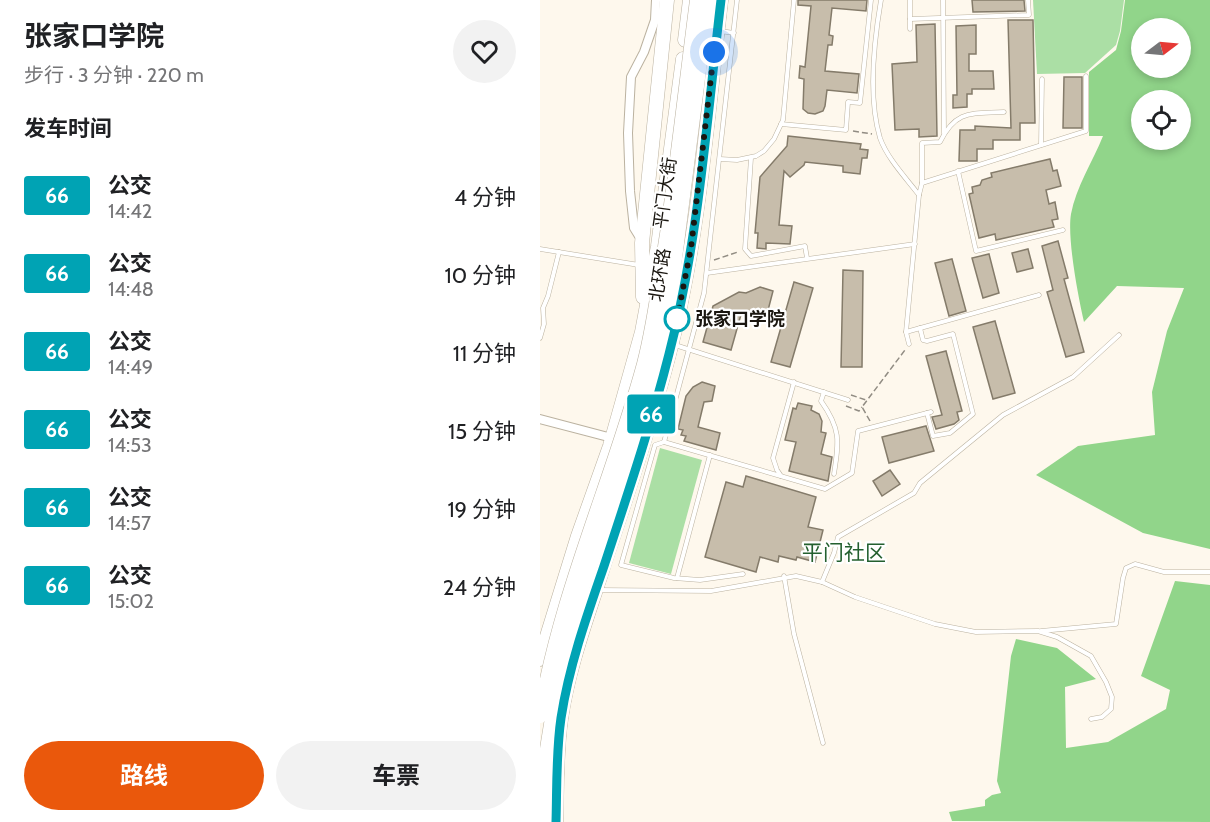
<!DOCTYPE html>
<html lang="zh">
<head>
<meta charset="utf-8">
<style>
	:root { --surface:#fff; --page:#f2f2f2; --text:#202124; --muted:#757577; --accent:#ea580c }
	body { margin:0; font-family:Cabin,"Noto Sans SC",sans-serif; background:var(--page); color:var(--text); height:100vh; display:flex; flex-direction:column; font-size:22px; white-space:nowrap }
	* { box-sizing:border-box; margin:0 }
	p { font-size:20px; color:var(--muted) }
	.icon { flex:none; width:33px; height:33px; fill:none; stroke:currentColor; stroke-width:2; stroke-linecap:round; stroke-linejoin:round }
	.map { position:relative; flex:1; overflow:hidden }
	.side { display:flex; flex-direction:column; background:var(--surface); width:540px }
	.side>* { flex:none }
	.badge { padding:0 12px; border-radius:4px; font-size:21px; line-height:39px }
	.needle { width:39px; rotate:74deg }
	.buttons { position:absolute; left:591px; top:18px; display:grid; gap:12px }
	.buttons a { display:grid; place-items:center; width:60px; height:60px; border-radius:50%; background:var(--surface); box-shadow:0 3px 9px #0003; font-size:30px }
	.you { position:absolute; width:30px; height:30px; margin:-15px; border:4px solid #fff; border-radius:50%; background:#1a73e8; box-shadow:0 0 0 9px #1a73e833 }
	.map>.badge { position:absolute; translate:-50% -50%; box-shadow:0 0 0 3px #fff }
	h2 { padding:0 24px; font-size:22px; line-height:54px }
	.round { display:grid; place-items:center; flex:none; width:63px; height:63px; border-radius:32px; background:var(--page) }
	.summary { display:flex; align-items:center; justify-content:space-between; height:102px; padding:0 24px }
	h1 { font-size:28px; font-weight:700; line-height:45px }
	.button { display:flex; gap:12px; margin-top:auto; padding:12px 24px }
	.button a { flex:1; height:69px; border-radius:36px; background:var(--accent); color:#fff; font-size:24px; font-weight:700; line-height:69px; text-align:center }
	.button a+a { background:var(--page); color:var(--text) }
	ul { padding:0; list-style:none }
	li { display:flex; align-items:center; gap:18px; height:78px; padding:0 24px }
	li div { flex:1 }
	li b { display:block; font-size:22px }
	li em { font-style:normal }
	li .badge { min-width:66px; font-weight:700; text-align:center }
	main { display:flex; flex:1; min-height:0 }
	.map>svg:first-child { display:block }
	.green { fill:#abdfa5 }
	.forest { fill:#91d58a; fill-rule:evenodd }
	.building { fill:#c7bdab; stroke:#847b6a; stroke-width:1.5 }
	.lines { fill:none; stroke-linecap:round; stroke-linejoin:round }
	.service-casing { stroke:#bbb2a0; stroke-width:5 }
	.minor-casing { stroke:#bbb2a0; stroke-width:10 }
	.primary-casing { stroke:#bbb2a0; stroke-width:15 }
	.path { stroke:#918c83; stroke-width:1.5; stroke-dasharray:6 3; stroke-linecap:butt }
	.service { stroke:#fff; stroke-width:4 }
	.minor { stroke:#fff; stroke-width:8 }
	.primary { stroke:#fff; stroke-width:14 }
	.trunk-bridge-casing { stroke:#bbb2a0; stroke-width:15; stroke-linecap:butt }
	.trunk-bridge { stroke:#fff; stroke-width:14 }
	.line-casing { stroke:#fff; stroke-width:14 }
	.line { stroke:#00a3b4; stroke-width:9 }
	.walk { stroke:#1a1610; stroke-width:6; stroke-dasharray:0 10.8 }
	.stop-dot { fill:#fff; stroke:#00a3b4; stroke-width:3 }
	.labels { text-anchor:middle; dominant-baseline:central; stroke-width:4.5; stroke-linejoin:round; paint-order:stroke }
	.street-label { font-size:18px; fill:#1a1610; stroke:#fff }
	.stop-label { font-size:18px; font-weight:bold; fill:#1a1610; stroke:#fff; text-anchor:start }
	.quarter-label { font-size:21px; fill:#24602f; stroke:#fff }
</style>
</head>
<body>
<main>
<section class="side">
<div class="summary"><div><h1>张家口学院</h1><p>步行 · 3 分钟 · 220 m</p></div><a class="round"><svg class="icon" aria-label="heart" viewBox="0 0 24 24"><path d="M12 20l-8-8c-3-5 5-10 8-4 3-6 11-1 8 4z"/></svg></a></div>
<h2>发车时间</h2>
<ul>
<li><span class="badge" style="background:#00a3b4;color:#fff">66</span><div><b>公交</b><p>14:42</p></div><em>4 分钟</em></li>
<li><span class="badge" style="background:#00a3b4;color:#fff">66</span><div><b>公交</b><p>14:48</p></div><em>10 分钟</em></li>
<li><span class="badge" style="background:#00a3b4;color:#fff">66</span><div><b>公交</b><p>14:49</p></div><em>11 分钟</em></li>
<li><span class="badge" style="background:#00a3b4;color:#fff">66</span><div><b>公交</b><p>14:53</p></div><em>15 分钟</em></li>
<li><span class="badge" style="background:#00a3b4;color:#fff">66</span><div><b>公交</b><p>14:57</p></div><em>19 分钟</em></li>
<li><span class="badge" style="background:#00a3b4;color:#fff">66</span><div><b>公交</b><p>15:02</p></div><em>24 分钟</em></li>
</ul>
<div class="button"><a>路线</a><a>车票</a></div>
</section>
<div class="map">
<svg width="670" height="822" viewBox="0 0 670 822">
	<rect width="100%" height="100%" fill="#fef8ed"/>
	<g class="green">
		<polygon points="493,0 584,0 580,31 576,45 545,73 497,74"/>
		<polygon points="120,448 162,460 131,574 89,563"/>
	</g>
	<g class="forest">
		<path d="M 585,0 L 670,0 L 670,549 L 603,533 L 496,475 L 538,446 L 615,435 L 612,392 L 627,331 L 644,288 L 577,286 L 544,322 C 538,296 527,238 531,214 C 536,187 553,161 563,136 L 549,136 L 549,72 L 576,50 L 581,31 ZM 602,28 L 640,28 L 640,68 L 602,68 ZM 602,100 L 640,100 L 640,140 L 602,140 Z"/>
		<polygon points="635,581 670,585 670,822 412,821 409,812 445,806 445,800 452,795 461,793 457,781 471,656 476,639 517,648 556,679 525,687 526,748 568,742 626,709 630,690 601,676"/>
	</g>
	<g class="building">
		<polygon points="258,0 327,0 326,11 292,8 289,35 293,36 292,45 288,45 285,71 319,74 317,93 287,90 285,106 283,111 275,114 268,113 263,109 264,79 259,78 260,66 265,67 271,6 258,5"/>
		<polygon points="432,0 484,0 485,11 433,12"/>
		<polygon points="468,20 493,20 495,123 480,123 480,140 453,140 453,149 437,149 437,161 419,161 420,130 435,130 435,126 471,128"/>
		<polygon points="395,24 397,136 379,137 379,129 355,130 352,64 377,62 376,25"/>
		<polygon points="436,25 436,54 429,54 429,71 453,71 454,89 432,89 432,94 427,94 427,107 413,108 413,95 417,95 416,26"/>
		<polygon points="524,77 542,77 542,128 523,128"/>
		<polygon points="248,136 321,144 320,149 328,150 327,158 322,158 320,174 303,172 303,166 265,162 264,165 250,177 244,171 239,225 252,226 250,244 226,243 226,249 217,248 218,233 215,233 220,177 247,146"/>
		<polygon points="510,159 513,171 517,170 521,186 506,190 509,204 515,202 518,219 512,220 514,227 456,240 455,234 439,238 429,194 433,193 432,187 440,185 442,180 452,177 451,173"/>
		<polygon points="518,241 528,278 524,279 544,352 526,357 507,292 513,290 502,246"/>
		<polygon points="488,249 493,268 477,272 472,253"/>
		<polygon points="449,254 459,293 443,298 432,258"/>
		<polygon points="412,259 426,311 409,316 395,263"/>
		<polygon points="303,270 323,271 322,367 301,367"/>
		<polygon points="254,282 273,288 250,367 231,362"/>
		<polygon points="220,287 233,291 226,318 202,311 191,350 163,342 173,306 199,292 206,293"/>
		<polygon points="455,321 475,393 453,399 433,327"/>
		<polygon points="406,351 422,411 417,412 419,420 414,424 396,429 392,417 402,415 386,356"/>
		<polygon points="162,382 175,386 172,401 164,402 158,427 180,433 176,450 144,441 146,436 141,435 143,430 138,429 146,396 153,387"/>
		<polygon points="258,403 272,406 271,410 279,414 282,421 281,432 286,433 281,454 292,457 288,481 249,471 256,442 245,440 253,408 256,409"/>
		<polygon points="386,426 394,451 349,463 342,437"/>
		<polygon points="350,470 360,484 342,496 333,481"/>
		<polygon points="206,476 276,497 268,527 283,530 275,562 257,557 256,560 239,556 238,562 220,557 216,572 165,557 186,482 203,487"/>
	</g>
	<g class="lines">
		<defs>
			<g id="service">
				<path d="M 341,0 C 334,41 328,98 340,138 C 347,158 366,178 379,195"/>
				<polyline points="403,0 404,133"/>
				<polyline points="370,19 489,15 488,0"/>
				<polyline points="370,29 370,0"/>
				<polyline points="180,31 194,33"/>
				<polyline points="241,124 306,130 308,102 320,103 331,0"/>
				<polyline points="501,145 502,79"/>
				<polyline points="211,158 205,249 211,256 265,246 267,258"/>
				<polyline points="180,159 197,160 216,156 224,151 234,139 243,120 254,0"/>
				<polyline points="418,171 436,251 523,230"/>
				<polyline points="382,183 546,131 546,76"/>
				<polyline points="0,249 99,265"/>
				<polyline points="167,273 375,244"/>
				<polyline points="380,328 383,340 387,341 413,334 433,414 410,433 393,436 387,413"/>
				<polyline points="366,332 499,295"/>
				<polyline points="0,338 4,324 3,308 8,296 19,252"/>
				<path d="M 369,344 L 366,332 L 379,195 L 382,183 L 382,143 L 400,142 C 416,109 432,114 464,112"/>
				<polyline points="135,345 308,400"/>
				<path d="M 284,392 L 281,401 C 301,429 299,441 294,474"/>
				<polyline points="124,442 164,293 197,0"/>
				<polyline points="241,476 237,470 233,458 254,382"/>
				<polyline points="203,574 160,580 134,578 81,565 115,445 124,442 285,489 312,473 318,431 391,412"/>
				<polyline points="244,576 254,634 283,743"/>
				<polyline points="137,578 170,455"/>
				<polyline points="282,582 315,597 395,624 436,632 498,631 517,637 551,656 566,682 572,697 571,709 562,717 551,719"/>
				<polyline points="59,590 171,591 256,576 282,582 294,553 298,537 374,493 380,483 463,415 533,377 579,335"/>
				<polyline points="501,631 576,624 583,578 586,568 595,564 624,572 670,572"/>
			</g>
			<g id="minor">
				<polyline points="102,241 94,228 90,191 88,133 91,77 104,52 115,20 116,0"/>
				<polyline points="0,419 72,438"/>
			</g>
			<g id="primary">
				<polyline points="145,40 150,0"/>
				<polyline points="103,297 102,243 127,0"/>
				<polyline points="0,659 38,536 70,446 102,332 118,246 143,59"/>
				<path d="M 16,822 C 17,787 16,752 21,718 C 29,664 49,613 65,561 C 88,493 111,424 129,354 C 159,238 167,118 181,0"/>
			</g>
		</defs>
		<use href="#service" class="service-casing"/>
		<use href="#minor" class="minor-casing"/>
		<use href="#primary" class="primary-casing"/>
		<g class="path">
			<polyline points="313,131 332,134"/>
			<polyline points="174,260 198,252"/>
			<polyline points="311,395 326,400"/>
			<polyline points="306,406 319,411 322,407"/>
			<polyline points="330,421 322,407 365,350"/>
		</g>
		<use href="#service" class="service"/>
		<use href="#minor" class="minor"/>
		<use href="#primary" class="primary"/>
		<defs>
			<g id="trunk-bridge">
				<path d="M 0,716 C 20,594 72,482 104,364 C 115,322 120,277 127,234 C 138,156 147,78 157,0"/>
				<polyline points="4,822 6,755 18,681 43,586 76,491 120,348 130,298 168,0"/>
			</g>
		</defs>
		<use href="#trunk-bridge" class="trunk-bridge-casing"/>
		<use href="#trunk-bridge" class="trunk-bridge"/>
	</g>
	<g class="lines">
		<defs>
			<path id="line" d="M 16,822 C 17,787 16,752 21,718 C 29,666 47,615 64,566 C 87,496 111,425 129,354 C 159,239 167,117 181,0"/>
		</defs>
		<use href="#line" class="line-casing"/>
		<use href="#line" class="line"/>
		<polyline class="walk" points="137,319 136,324 151,248 174,52"/>
	</g>
	<circle class="stop-dot" cx="137" cy="319" r="12"/>
	<g class="labels">
		<g class="street-label">
			<text transform="translate(125 193) rotate(-82)">平门大街</text>
			<text transform="translate(120 275) rotate(-81)">北环路</text>
		</g>
		<g class="stop-label">
			<text x="155" y="319">张家口学院</text>
		</g>
		<g class="quarter-label">
			<text x="304" y="552">平门社区</text>
		</g>
	</g>
</svg>
<div class="buttons">
<a><svg class="needle" viewBox="-14 -14 28 28"><path d="M0-13l5 13h-10z" fill="#e53935"/><path d="M0 13l5-13h-10z" fill="#757577"/></svg></a>
<a><svg class="icon" aria-label="locate" viewBox="0 0 24 24"><circle cx="12" cy="12" r="6"/><path d="M12 2v4M12 18v4M2 12h4M18 12h4"/></svg></a>
</div>
<div class="you" style="left:174px;top:52px"></div>
<b class="badge" style="left:111px;top:414px;background:#00a3b4;color:#fff">66</b>
</div>
</main>
</body>
</html>
